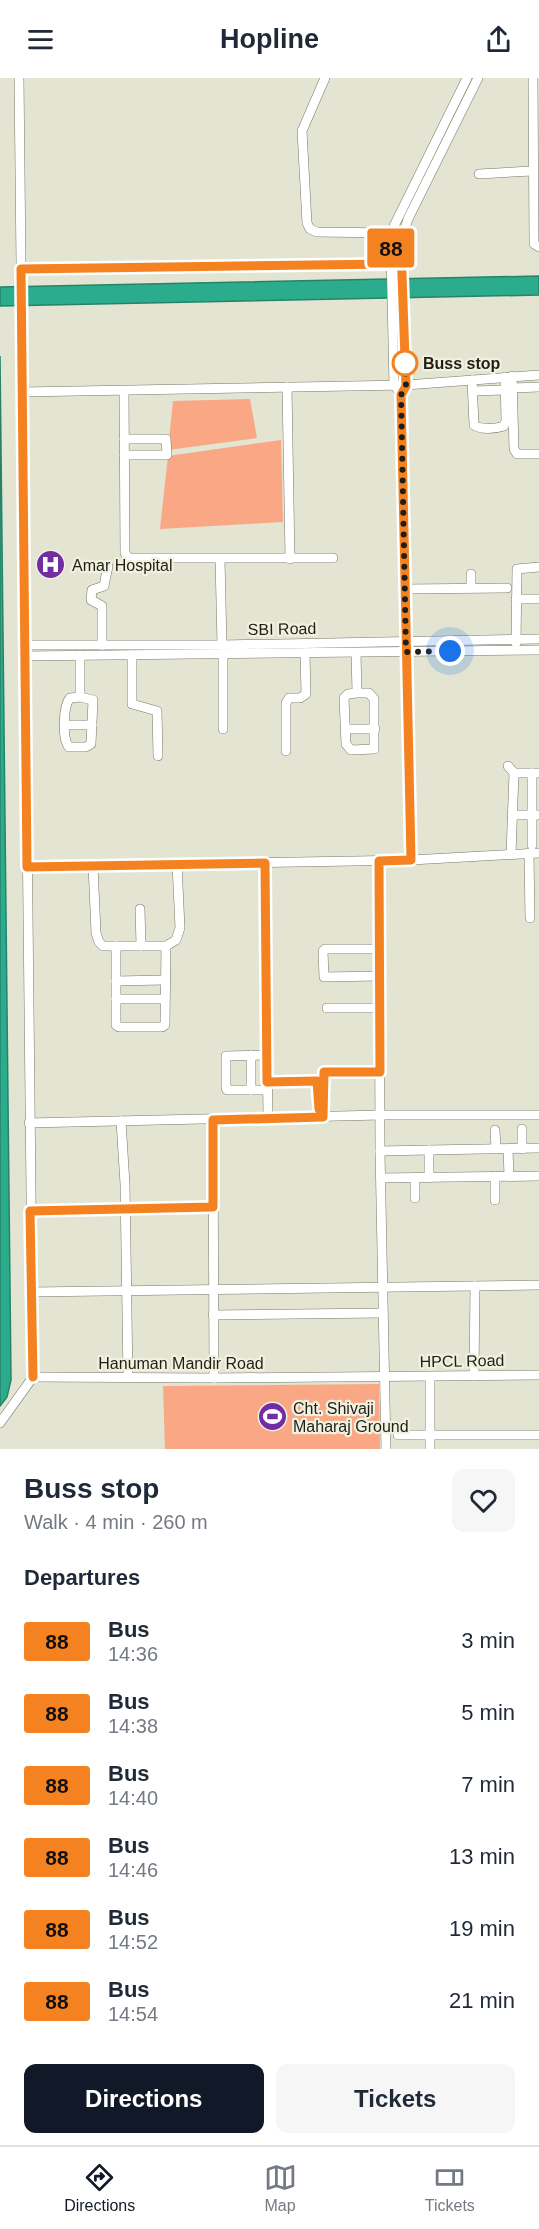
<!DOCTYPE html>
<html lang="en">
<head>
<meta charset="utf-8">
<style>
	:root { --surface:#fff; --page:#f6f6f7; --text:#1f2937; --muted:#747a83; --line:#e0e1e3; --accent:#111827 }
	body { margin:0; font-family:Helvetica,sans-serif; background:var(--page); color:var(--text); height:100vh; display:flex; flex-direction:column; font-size:22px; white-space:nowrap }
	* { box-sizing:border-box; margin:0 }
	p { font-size:20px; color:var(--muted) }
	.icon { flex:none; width:33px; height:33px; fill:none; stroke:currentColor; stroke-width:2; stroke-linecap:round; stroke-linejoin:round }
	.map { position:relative; height:1371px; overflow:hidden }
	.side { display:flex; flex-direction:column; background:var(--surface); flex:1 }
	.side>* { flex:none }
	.badge { padding:0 12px; border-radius:4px; font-size:21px; line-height:39px }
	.you { position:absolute; width:30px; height:30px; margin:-15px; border:4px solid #fff; border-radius:50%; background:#1a73e8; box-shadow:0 0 0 9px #1a73e833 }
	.map>.badge { position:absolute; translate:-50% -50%; box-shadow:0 0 0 3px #fff }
	h2 { padding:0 24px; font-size:22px; line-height:54px }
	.round { display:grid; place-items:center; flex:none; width:63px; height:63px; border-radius:12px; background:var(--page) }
	.head { display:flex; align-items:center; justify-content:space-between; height:102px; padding:0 24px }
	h1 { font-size:28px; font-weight:700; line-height:45px }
	.primary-button { display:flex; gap:12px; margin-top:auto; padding:12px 24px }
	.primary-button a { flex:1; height:69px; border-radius:12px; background:var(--accent); color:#fff; font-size:24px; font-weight:700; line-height:69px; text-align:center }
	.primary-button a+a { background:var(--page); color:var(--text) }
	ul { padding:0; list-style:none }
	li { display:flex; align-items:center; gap:18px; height:72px; padding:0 24px }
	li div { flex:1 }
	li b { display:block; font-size:22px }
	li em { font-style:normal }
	li .badge { min-width:66px; font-weight:700; text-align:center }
	header { display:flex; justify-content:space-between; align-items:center; height:78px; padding:0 24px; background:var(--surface); font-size:27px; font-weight:700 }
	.tab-bar { display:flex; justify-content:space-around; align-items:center; height:84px; border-top:2px solid var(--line); background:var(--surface); font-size:16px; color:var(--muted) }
	.tab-bar a { display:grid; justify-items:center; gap:3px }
	.tab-bar .on { color:var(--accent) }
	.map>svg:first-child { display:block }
	.green { fill:#f9a784 }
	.water { fill:#2bad8d; stroke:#27826a; stroke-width:1.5 }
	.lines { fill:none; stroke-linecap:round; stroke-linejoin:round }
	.minor-casing { stroke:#787868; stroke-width:10 }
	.minor { stroke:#fff; stroke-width:9 }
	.line-casing { stroke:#fff; stroke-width:14 }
	.line { stroke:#f58220; stroke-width:9 }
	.walk { stroke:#1f1f18; stroke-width:6; stroke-dasharray:0 10.8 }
	.stop-dot { fill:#fff; stroke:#f58220; stroke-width:3 }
	.labels { text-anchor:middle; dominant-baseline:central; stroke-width:4.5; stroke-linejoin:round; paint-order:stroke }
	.stop-label { font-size:16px; font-weight:bold; fill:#1f1f18; stroke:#f0f1de; text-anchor:start }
	.poi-label { font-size:16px; fill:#1f1f18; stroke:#f0f1de; text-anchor:start }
	.street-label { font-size:16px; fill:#1f1f18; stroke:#f0f1de }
</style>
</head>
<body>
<header><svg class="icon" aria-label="menu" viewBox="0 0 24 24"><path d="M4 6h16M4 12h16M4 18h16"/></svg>Hopline<svg class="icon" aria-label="share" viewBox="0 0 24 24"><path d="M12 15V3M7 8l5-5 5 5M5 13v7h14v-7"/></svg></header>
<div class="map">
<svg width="539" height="1371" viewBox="0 0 539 1371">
	<rect width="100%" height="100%" fill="#e3e4d1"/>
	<g class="green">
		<polygon points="250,321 257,360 168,372 173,323"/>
		<polygon points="281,362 283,444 160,451 168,378"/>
		<polygon points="379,1306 380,1371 165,1371 163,1308"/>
	</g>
	<g class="water">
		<polygon points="539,198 539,217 0,228 0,209"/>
		<polygon points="0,278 11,1302 7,1319 0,1328"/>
	</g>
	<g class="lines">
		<defs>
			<g id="minor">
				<polyline points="19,0 33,1299"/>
				<polyline points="325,0 302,53 307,145 310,151 317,154 392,155"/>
				<polyline points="533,0 534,166 539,169"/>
				<polyline points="479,96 532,93"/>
				<polyline points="21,191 391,186"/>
				<polyline points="512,298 514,371 517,376 539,376"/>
				<path d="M 472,302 L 474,347 C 481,352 495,351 504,348 L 506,343 L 505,299"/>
				<polyline points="287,309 290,481"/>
				<polyline points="513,310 539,309"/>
				<polyline points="398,312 394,307 391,173 394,148 467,0"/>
				<polyline points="124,313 125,475 128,480 333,480"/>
				<polyline points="473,313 505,312"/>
				<polyline points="22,314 406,307 539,297"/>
				<polyline points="124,361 166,361 167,377 124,377"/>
				<polyline points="220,481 222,567"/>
				<polyline points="471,496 471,510"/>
				<polyline points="405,511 507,510"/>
				<polyline points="516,521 539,521"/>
				<polyline points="516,565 517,491 539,489"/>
				<polyline points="25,567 222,567 539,561"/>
				<polyline points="102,567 102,528 91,522 92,512 104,508 108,488"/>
				<polyline points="356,575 357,615 369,615 374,621 374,671 351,672 346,666 344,620 348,616 357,615"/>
				<polyline points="223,576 223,651"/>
				<polyline points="132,577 132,626 157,633 158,678"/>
				<polyline points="25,578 539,572"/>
				<path d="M 80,619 L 70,620 C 63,628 62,661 69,669 L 86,669 L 91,666 L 93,622 L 80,619 L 80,577"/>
				<polyline points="66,647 92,647"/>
				<polyline points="346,651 375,651"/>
				<polyline points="286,673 286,625 289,620 300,620 306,616 305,575"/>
				<polyline points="508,688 514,695 511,776"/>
				<polyline points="514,695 539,695"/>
				<polyline points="532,695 532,767"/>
				<polyline points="512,737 539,737"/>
				<polyline points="529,775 530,840"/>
				<polyline points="411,782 401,317 406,307 402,160 408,141 478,0"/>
				<polyline points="379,783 380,1073 386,1371"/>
				<polyline points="265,785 268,1040"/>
				<polyline points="93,787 96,855 99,864 103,868 166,868 176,862 180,850 177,786"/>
				<polyline points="27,789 411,782 539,775"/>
				<polyline points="140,831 141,868"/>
				<polyline points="116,868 116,947 119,949 162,949 165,947 166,868"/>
				<polyline points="379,871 325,871 323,873 324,899 379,898"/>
				<polyline points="116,903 165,902"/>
				<polyline points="116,921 165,921"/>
				<polyline points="327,930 379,930"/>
				<polyline points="267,977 226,978 226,1010 227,1012 267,1012"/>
				<polyline points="267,1004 317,1003 318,1012"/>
				<polyline points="251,1012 251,977"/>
				<polyline points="323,1039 324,994 380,994"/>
				<polyline points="213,1042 214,1300"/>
				<polyline points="121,1043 125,1106 128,1300"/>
				<polyline points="29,1045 381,1037 539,1037"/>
				<polyline points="522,1051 522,1071"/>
				<polyline points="495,1052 496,1071"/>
				<polyline points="508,1071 509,1098"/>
				<polyline points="380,1073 429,1072"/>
				<polyline points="495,1098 495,1122"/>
				<polyline points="381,1100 539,1098"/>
				<polyline points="415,1100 415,1120"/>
				<polyline points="429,1100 429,1072 539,1070"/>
				<polyline points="30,1133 213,1129"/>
				<polyline points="31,1214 539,1207"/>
				<polyline points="213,1237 383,1235"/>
				<polyline points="474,1298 475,1208"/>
				<polyline points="33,1299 214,1300 539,1297"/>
				<polyline points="430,1299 430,1371"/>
				<polyline points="0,1345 33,1299"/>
				<polyline points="398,1357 539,1357"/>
			</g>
		</defs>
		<use href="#minor" class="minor-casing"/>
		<use href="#minor" class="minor"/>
	</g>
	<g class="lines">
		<defs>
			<polyline id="line" points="33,1299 30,1133 213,1129 213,1042 323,1039 324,994 380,994 379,783 411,782 401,317 406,308 401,169 391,168 391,186 21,191 27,789 265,785 267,1004 317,1003 319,1031"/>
		</defs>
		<use href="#line" class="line-casing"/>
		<use href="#line" class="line"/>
		<polyline class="walk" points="405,285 406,308 401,317 406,574 450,573"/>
	</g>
	<defs>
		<symbol id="hospital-disc" viewBox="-11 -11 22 22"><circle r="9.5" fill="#732da1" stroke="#f0f1de"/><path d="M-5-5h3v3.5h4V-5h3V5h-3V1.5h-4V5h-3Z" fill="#fff"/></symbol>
		<symbol id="stadium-disc" viewBox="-11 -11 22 22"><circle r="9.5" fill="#732da1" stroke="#f0f1de"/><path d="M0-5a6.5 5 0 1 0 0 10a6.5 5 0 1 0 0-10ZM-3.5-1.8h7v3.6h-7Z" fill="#fff"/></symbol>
	</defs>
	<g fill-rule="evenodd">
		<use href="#hospital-disc" x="34" y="470" width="33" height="33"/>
		<use href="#stadium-disc" x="256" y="1322" width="33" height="33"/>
	</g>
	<circle class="stop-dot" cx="405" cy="285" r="12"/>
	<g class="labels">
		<g class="stop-label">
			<text x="423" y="285">Buss stop</text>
		</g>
		<g class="poi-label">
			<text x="72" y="487">Amar Hospital</text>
			<text x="293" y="1330">Cht. Shivaji<tspan x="293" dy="18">Maharaj Ground</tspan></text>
		</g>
		<g class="street-label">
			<text transform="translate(282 551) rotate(-1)">SBI Road</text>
			<text transform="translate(462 1283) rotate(-1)">HPCL Road</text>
			<text x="181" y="1285">Hanuman Mandir Road</text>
		</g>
	</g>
</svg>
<div class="you" style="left:450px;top:573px"></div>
<b class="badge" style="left:391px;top:170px;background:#f58220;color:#111">88</b>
</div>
<section class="side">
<div class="head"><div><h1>Buss stop</h1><p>Walk · 4 min · 260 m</p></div><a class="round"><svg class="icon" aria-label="heart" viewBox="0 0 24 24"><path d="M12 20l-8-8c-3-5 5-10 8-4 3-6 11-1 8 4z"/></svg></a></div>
<h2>Departures</h2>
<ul>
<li><span class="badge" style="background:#f58220;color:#111">88</span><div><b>Bus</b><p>14:36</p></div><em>3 min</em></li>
<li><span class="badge" style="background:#f58220;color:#111">88</span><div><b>Bus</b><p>14:38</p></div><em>5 min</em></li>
<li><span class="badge" style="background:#f58220;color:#111">88</span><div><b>Bus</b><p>14:40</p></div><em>7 min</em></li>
<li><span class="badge" style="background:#f58220;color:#111">88</span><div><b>Bus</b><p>14:46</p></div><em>13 min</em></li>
<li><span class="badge" style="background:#f58220;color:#111">88</span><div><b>Bus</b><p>14:52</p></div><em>19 min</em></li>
<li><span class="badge" style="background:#f58220;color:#111">88</span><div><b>Bus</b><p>14:54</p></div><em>21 min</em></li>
</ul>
<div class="primary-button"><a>Directions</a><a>Tickets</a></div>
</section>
<nav class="tab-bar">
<a class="on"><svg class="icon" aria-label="directions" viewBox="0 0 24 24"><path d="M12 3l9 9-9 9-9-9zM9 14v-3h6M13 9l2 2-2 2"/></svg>Directions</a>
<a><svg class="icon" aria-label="map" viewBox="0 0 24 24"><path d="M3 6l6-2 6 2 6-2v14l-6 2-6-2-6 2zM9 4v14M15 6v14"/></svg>Map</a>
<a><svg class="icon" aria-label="tickets" viewBox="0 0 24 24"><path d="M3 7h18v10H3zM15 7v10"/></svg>Tickets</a>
</nav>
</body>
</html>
